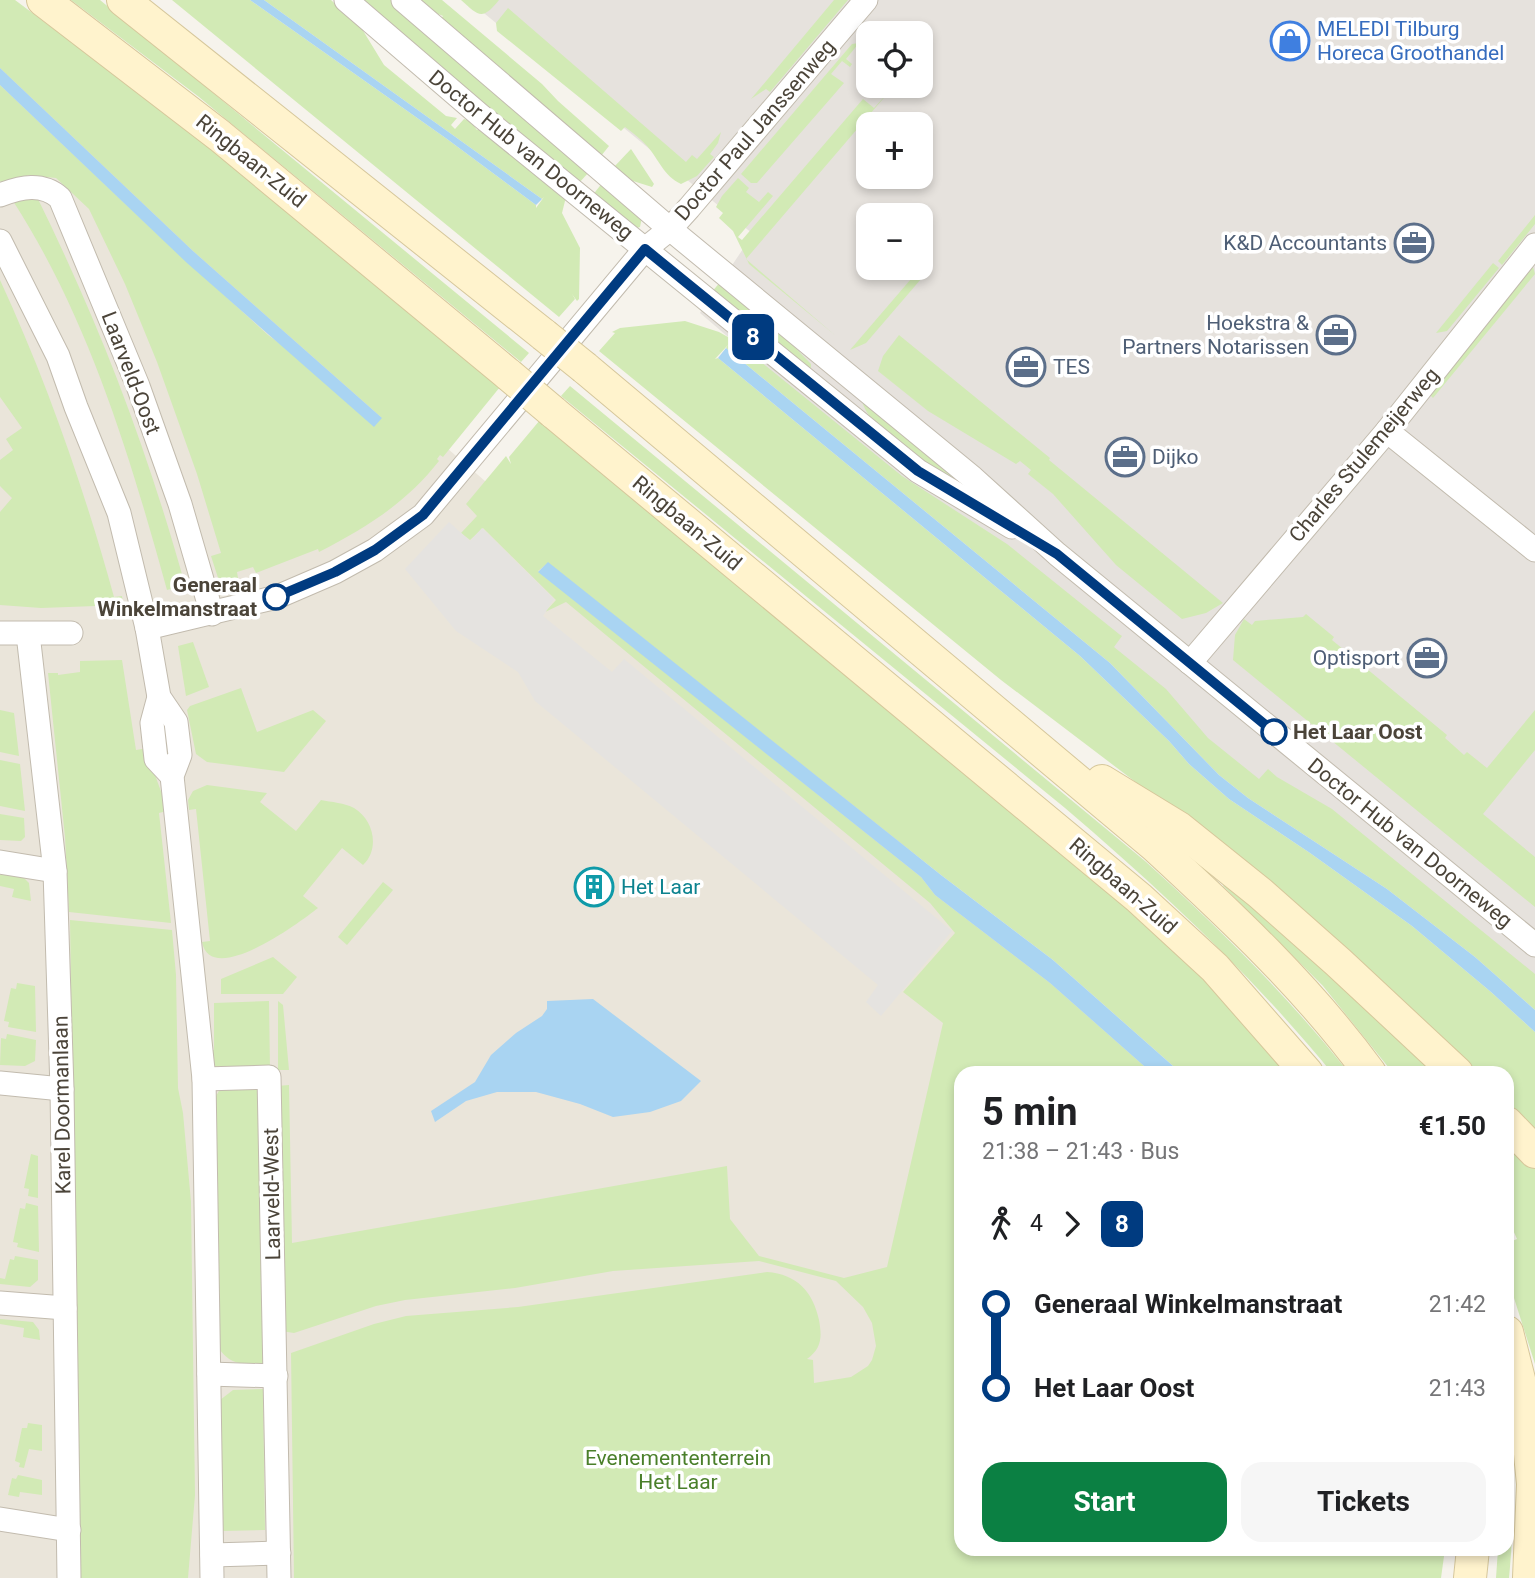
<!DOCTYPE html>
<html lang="en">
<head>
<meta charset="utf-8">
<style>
	:root { --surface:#fff; --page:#f6f6f6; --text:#202124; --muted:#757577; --accent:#0b8043 }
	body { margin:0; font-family:Roboto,sans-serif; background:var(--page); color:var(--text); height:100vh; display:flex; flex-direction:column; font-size:26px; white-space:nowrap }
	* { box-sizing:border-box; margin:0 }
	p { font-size:23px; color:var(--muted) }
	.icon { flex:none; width:38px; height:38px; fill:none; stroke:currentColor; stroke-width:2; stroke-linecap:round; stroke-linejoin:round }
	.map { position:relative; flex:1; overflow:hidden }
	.sheet { position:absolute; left:954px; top:1066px; width:560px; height:490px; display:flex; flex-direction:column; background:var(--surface); border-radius:21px; box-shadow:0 4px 10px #0003 }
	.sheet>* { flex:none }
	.badge { padding:0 14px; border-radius:10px; font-size:24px; line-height:46px }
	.fabs { position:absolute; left:856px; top:21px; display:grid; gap:14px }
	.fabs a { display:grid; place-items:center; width:77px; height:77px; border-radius:14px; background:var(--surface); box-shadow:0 4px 10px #0003; font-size:35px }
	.map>.badge { position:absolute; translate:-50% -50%; box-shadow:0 0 0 4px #fff }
	.legs { display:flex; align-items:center; gap:10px; height:77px; padding:0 28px; font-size:23px }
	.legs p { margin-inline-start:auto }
	.summary { display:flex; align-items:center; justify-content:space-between; height:119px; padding:0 28px }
	h1 { font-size:38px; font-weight:700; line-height:52px }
	.action { display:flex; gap:14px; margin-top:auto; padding:14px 28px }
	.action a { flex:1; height:80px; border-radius:21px; background:var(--accent); color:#fff; font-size:28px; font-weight:700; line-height:80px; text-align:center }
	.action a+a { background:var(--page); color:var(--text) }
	ul { padding:0 28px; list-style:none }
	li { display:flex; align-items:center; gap:24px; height:84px; font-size:26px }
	li i { display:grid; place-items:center; width:10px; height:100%; margin:0 9px; background:currentColor }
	li i::after { content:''; width:18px; height:18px; margin:-9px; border:5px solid; border-radius:50%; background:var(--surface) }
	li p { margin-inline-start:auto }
	li:first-child i { background:linear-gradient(#0000 50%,currentColor 0) }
	li:last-child i { background:linear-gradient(currentColor 50%,#0000 0) }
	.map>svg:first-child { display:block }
	.residential { fill:#eae5da }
	.industrial { fill:#e6e2dd; fill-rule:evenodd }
	.green { fill:#d2eab5 }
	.parking { fill:#e5e3e0 }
	.water { fill:#a9d4f2 }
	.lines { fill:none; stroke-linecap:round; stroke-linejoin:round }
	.street-casing { stroke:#c2bbae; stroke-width:25 }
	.secondary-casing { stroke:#d6c79b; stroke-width:34 }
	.street { stroke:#fff; stroke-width:23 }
	.secondary { stroke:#fff3cd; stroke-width:32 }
	.secondary-bridge-casing { stroke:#d6c79b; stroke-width:34; stroke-linecap:butt }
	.secondary-bridge { stroke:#fff3cd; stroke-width:32 }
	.line-1-casing { stroke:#fff; stroke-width:16 }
	.line-1 { stroke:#003b80; stroke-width:10 }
	.stop-1-dot { fill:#fff; stroke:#003b80; stroke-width:3.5 }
	.labels { text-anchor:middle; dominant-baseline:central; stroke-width:7; stroke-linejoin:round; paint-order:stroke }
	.shop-label { font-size:21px; fill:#366cbe; stroke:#fff; text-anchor:start }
	.street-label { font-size:21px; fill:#4b4439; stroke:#fff }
	.service-label { font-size:21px; fill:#4e5e75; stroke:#fff; text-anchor:end }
	.stop-label { font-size:21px; font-weight:bold; fill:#4b4439; stroke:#fff; text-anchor:end }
	.culture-label { font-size:21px; fill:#0d838f; stroke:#fff; text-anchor:start }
	.park-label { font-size:21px; fill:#4a7f2a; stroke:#fff }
</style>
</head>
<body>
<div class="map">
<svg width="1535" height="1578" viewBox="0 0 1535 1578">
	<rect width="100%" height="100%" fill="#f6f3ec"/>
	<polygon class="residential" points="0,60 1167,1073 961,1073 961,1549 1126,1578 0,1578"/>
	<path class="industrial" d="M 468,0 L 1535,0 L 1535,986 L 1249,780 L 700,313 L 753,234 ZM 868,33 L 920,33 L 920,86 L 868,86 ZM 868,124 L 920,124 L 920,177 L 868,177 ZM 868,215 L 920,215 L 920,268 L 868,268 Z"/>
	<g class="green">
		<path d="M 0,0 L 15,0 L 181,124 L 500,387 L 443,457 L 440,455 L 437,459 L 439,461 C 406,503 366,528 319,552 L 318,549 L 256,573 L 253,567 L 237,572 L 238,578 L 220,584 L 211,556 L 221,553 L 197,474 L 157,362 L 125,284 L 89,209 L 56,178 L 27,175 L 29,179 L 2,183 L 0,181 L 0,85 L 156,233 L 268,335 L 382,418 L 193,251 L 0,68 Z"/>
		<polygon points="71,0 100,0 529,353 521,362 199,97"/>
		<polygon points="172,0 250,0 447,139 536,205 536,208 544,197 542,199 264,0 331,0 362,29 384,65 446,116 457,118 451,125 455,129 464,119 470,121 477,130 481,127 566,197 562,213 580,248 579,299 577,301 572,294 575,299 559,317"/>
		<polygon points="359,0 391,0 590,171 578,184"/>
		<polygon points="417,0 442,0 542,84 558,101 609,146 601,156 440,20 443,16 431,11"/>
		<path d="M 461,0 L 499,0 C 482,21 479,16 461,0 Z"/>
		<polygon points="834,0 848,0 770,92 766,89 751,99"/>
		<path d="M 508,8 L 686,162 L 692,155 L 697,159 L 721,132 L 718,143 L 710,154 L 714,157 L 697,176 L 681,184 C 663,175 660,161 647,146 C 641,139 633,133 625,127 L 621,131 L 497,31 L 496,23 Z"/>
		<polygon points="859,43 846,59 852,64 850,67 842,61 831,74 844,83 757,183 751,183 741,174 852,44"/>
		<polygon points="894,86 746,259 836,336 749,264 733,231 719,218 723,213 716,207 722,196 738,178 749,188 746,192 759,202 768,192 773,196 738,237 742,240 863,99 874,108"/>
		<polygon points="631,149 654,184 652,187 633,181 614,167"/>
		<polygon points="603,182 642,217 640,227 637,228 592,196"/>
		<path d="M 37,197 C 100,325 147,448 185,585 L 167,590 C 130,456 89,319 13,201 Z"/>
		<polygon points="1535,215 1535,224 1502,265 1498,261"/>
		<polygon points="1493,263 1499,268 1447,331 1436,333"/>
		<polygon points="923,265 924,272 921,279 866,343 850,350"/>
		<polygon points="1533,267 1535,274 1433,398 1429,394 1434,387"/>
		<path d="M 0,280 C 47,382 84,488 114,597 L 122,596 L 123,605 L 41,608 L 0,605 L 0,512 L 12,498 L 0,486 L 0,460 L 13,450 L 6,439 L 22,428 L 0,397 Z"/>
		<polygon points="721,281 776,328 811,364 811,371 711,293"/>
		<polygon points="685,321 719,332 735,341 902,476 1007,544 1119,634 1122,636 1114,647 1166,689 1208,738 1259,779 1268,769 1277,777 1332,809 1535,974 1535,1010 1475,957 1387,889 1248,798 1219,775 1110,663 726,348 728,345 715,359 718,358 1080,656 1169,741 1189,764 1229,799 1310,853 1412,926 1491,992 1535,1032 1535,1137 1507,1108 1507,1073 1470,1073 1154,796 1001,680 599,351 615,333 612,332 620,328"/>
		<polygon points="899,335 1050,458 1049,460 1223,603 1206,613 1182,619 1116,565 1053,494 1028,474 1031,470 1020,461 1016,464 928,411 878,371 883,356"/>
		<path d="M 570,386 L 1145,861 C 1218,927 1287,995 1349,1073 L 1332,1073 C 1250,973 1163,892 1065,808 L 561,396 Z"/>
		<path d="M 862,401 L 969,484 L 965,489 C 937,472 870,433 862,401 Z"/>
		<path d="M 540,420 L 1025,816 L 1190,964 L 1233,1008 L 1288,1073 L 1181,1073 L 1053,960 L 941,875 L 548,563 L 538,571 L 921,877 L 935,895 L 1050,983 L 1152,1073 L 961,1073 L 961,1549 L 1445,1549 L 1441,1578 L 294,1578 L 291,1353 L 374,1324 L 406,1316 L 518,1307 L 767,1272 C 797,1274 813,1292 819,1320 C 822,1337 822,1348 807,1359 L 813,1360 L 814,1383 L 851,1377 L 868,1366 L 872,1360 L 876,1346 L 872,1323 L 863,1307 L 836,1281 L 759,1261 L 613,1271 L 515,1288 L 405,1300 L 376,1306 L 294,1333 L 281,1331 L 277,1086 L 289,1085 L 292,1243 L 727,1166 L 730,1219 L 759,1256 L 844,1278 L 887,1267 L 943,1023 L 903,992 L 955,933 L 930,903 L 566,602 L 545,612 L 556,600 L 483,528 L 470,540 L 461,533 L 477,516 L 466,504 L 506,456 L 511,464 L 509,457 Z"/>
		<polygon points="1306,614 1334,637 1332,640 1447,735 1445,738 1464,755 1467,752 1487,768 1535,710 1535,750 1483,814 1535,857 1535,907 1233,660 1235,635 1244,619 1252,625 1255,621 1303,617"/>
		<polygon points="193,642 209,687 186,696 178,646"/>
		<polygon points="122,660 136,750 148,748 151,764 167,808 167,811 159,813 171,923 69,912 65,837 48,673 58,673 58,675 80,672 80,661"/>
		<polygon points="241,688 257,732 313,710 326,721 284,772 207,762 196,754 187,710 190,706"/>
		<polygon points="0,710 14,713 19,756 0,752"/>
		<polygon points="0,760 20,764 25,811 0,806"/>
		<path d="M 207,785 L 267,793 L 260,802 L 296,831 L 321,800 C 331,802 345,803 354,808 C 374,820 380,849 363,865 L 342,848 L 303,896 L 318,908 C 299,923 211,988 202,942 L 210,941 L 196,809 L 189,810 L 188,800 L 193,791 Z"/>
		<polygon points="0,814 24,818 25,837 21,841 0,840"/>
		<polygon points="0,875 21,875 29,883 31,901 12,897 14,889 0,886"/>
		<polygon points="1227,880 1438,1073 1393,1073 1323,986 1223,886"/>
		<polygon points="383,882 393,890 347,945 338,937"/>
		<polygon points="70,920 172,930 176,975 178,1088 183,1113 191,1202 195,1495 188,1578 80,1578"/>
		<polygon points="273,957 297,977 283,994 221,994 221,979"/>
		<polygon points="17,983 35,986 36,1032 8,1027 9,1022 4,1021 11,988 16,989"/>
		<polygon points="269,1001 270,1070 217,1069 213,1065 207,1050 214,1050 214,1003"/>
		<polygon points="278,1001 283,1005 289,1070 278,1070"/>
		<polygon points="7,1034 36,1040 35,1061 25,1066 0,1065 1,1038 6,1039"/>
		<path d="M 259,1086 L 263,1364 C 244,1364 232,1366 220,1350 L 215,1098 L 220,1089 Z"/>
		<polygon points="1507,1140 1535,1168 1535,1364 1507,1276 1507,1243 1517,1239 1513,1230 1507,1233"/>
		<polygon points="31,1154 38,1156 38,1198 28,1196 29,1189 24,1188"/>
		<polygon points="26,1203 38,1206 39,1252 17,1247 18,1243 13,1242 20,1208 25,1209"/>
		<polygon points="15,1256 38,1260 38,1280 30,1287 0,1284 0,1278 5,1279 10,1259 14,1260"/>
		<polygon points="0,1319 33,1322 39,1330 40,1340 23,1337 24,1328 0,1324"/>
		<polygon points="263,1389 265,1530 222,1531 220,1400 233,1390"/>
		<polygon points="28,1423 42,1425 42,1451 29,1449 24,1468 19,1467 20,1463 15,1461 22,1428 27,1428"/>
		<path d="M 1507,1427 C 1514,1478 1514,1527 1509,1578 L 1496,1578 L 1498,1549 L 1507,1549 Z"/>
		<polygon points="18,1475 42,1480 42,1495 20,1492 19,1497 8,1495 12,1478 16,1479"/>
	</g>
	<polygon class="parking" points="449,522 470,541 482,528 554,599 543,616 612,672 624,659 952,931 881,1016 866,1002 878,985 535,701 518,672 456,631 405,569"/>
	<g class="water">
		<polygon points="250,0 264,0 542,199 536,205 447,139"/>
		<polygon points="0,68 193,251 382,418 374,427 187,263 0,85"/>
		<polygon points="726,348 1110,663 1219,775 1248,798 1387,889 1475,957 1535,1010 1535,1032 1491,992 1412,926 1310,853 1229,799 1189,764 1169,741 1080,656 718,358"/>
		<polygon points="548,562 941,875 1053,960 1181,1073 1152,1073 1050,983 935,895 921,877 538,572"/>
		<polygon points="593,999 701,1081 681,1101 650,1112 613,1117 580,1104 536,1092 497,1092 466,1101 435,1122 431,1111 475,1082 491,1055 516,1033 542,1016 547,1009 547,1001"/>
	</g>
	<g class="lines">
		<defs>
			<g id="street">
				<polyline points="346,0 481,116 918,471 1012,527"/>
				<polyline points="403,0 670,229 973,478 1057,554 1535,945"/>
				<path d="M 0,195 C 21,187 42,182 60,198 L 138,386 L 180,504 L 212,614"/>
				<polyline points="0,241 58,356 76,407 119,513 147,628 159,697 176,722 180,755 172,776 204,1079 212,1578"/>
				<polyline points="1387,431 1535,550"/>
				<polyline points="147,628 277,597 335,572 375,550 423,515 645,249 670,229 689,208 866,0"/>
				<polyline points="0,633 71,633"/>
				<polyline points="28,634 55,871 62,1089 69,1578"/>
				<polyline points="1190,663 1387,431 1535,245"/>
				<polyline points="159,697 152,723 156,759 172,776"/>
				<polyline points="0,862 55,871"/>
				<polyline points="204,1079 269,1077 279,1578"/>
				<polyline points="0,1083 62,1089"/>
				<polyline points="0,1303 65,1308"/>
				<polyline points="209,1374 276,1376"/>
				<polyline points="0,1519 69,1530"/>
				<polyline points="212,1555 279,1553"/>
			</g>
			<g id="secondary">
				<polyline points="43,0 220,136 509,375"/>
				<polyline points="123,0 544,335"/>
				<path d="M 585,368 L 1155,846 C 1232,917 1308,988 1370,1073"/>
				<polyline points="553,412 1139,898 1215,968 1307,1073"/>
				<polyline points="1102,781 1179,828 1260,893 1338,962 1457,1073"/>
				<polyline points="1507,1123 1535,1152"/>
				<polyline points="1507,1332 1525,1403 1533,1484 1529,1578"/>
				<polyline points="1470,1578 1473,1549"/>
			</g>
		</defs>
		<use href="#street" class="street-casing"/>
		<use href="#secondary" class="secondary-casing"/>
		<use href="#street" class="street"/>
		<use href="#secondary" class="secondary"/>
		<defs>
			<g id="secondary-bridge">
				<polyline points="544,335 585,368"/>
				<polyline points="509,375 553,412"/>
			</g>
		</defs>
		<use href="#secondary-bridge" class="secondary-bridge-casing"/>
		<use href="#secondary-bridge" class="secondary-bridge"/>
	</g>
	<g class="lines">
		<defs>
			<polyline id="line-1" points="276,597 335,572 375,550 423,515 645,249 918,471 1057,554 1274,732"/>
		</defs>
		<use href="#line-1" class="line-1-casing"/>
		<use href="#line-1" class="line-1"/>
	</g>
	<defs>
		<symbol id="shop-ring" viewBox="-11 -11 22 22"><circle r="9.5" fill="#fff" stroke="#3f7fe0" stroke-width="1.5"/><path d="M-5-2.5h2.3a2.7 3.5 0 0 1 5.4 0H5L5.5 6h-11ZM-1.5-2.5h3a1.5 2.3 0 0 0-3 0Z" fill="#3f7fe0"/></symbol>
		<symbol id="office-ring" viewBox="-11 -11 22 22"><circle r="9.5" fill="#fff" stroke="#5c6f8a" stroke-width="1.5"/><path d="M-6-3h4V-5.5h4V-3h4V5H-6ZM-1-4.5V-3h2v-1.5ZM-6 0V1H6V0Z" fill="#5c6f8a"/></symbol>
		<symbol id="building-ring" viewBox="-11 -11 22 22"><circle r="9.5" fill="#fff" stroke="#0f9aa8" stroke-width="1.5"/><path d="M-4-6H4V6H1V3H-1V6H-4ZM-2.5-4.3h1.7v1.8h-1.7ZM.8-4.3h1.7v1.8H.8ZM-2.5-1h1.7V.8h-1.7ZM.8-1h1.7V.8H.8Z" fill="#0f9aa8"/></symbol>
	</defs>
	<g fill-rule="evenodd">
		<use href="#shop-ring" x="1268" y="19" width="44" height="44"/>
		<use href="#office-ring" x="1392" y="221" width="44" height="44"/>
		<use href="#office-ring" x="1314" y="313" width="44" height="44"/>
		<use href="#office-ring" x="1004" y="345" width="44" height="44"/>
		<use href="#office-ring" x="1103" y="435" width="44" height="44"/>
		<use href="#office-ring" x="1405" y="636" width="44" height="44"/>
		<use href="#building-ring" x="572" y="865" width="44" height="44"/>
	</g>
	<g class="stop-1-dot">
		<circle cx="276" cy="597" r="12"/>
		<circle cx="1274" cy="732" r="12"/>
	</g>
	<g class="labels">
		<g class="shop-label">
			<text x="1317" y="29">MELEDI Tilburg<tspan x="1317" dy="24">Horeca Groothandel</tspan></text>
		</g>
		<g class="street-label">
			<text transform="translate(755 130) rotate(-49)">Doctor Paul Janssenweg</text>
			<text transform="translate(531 155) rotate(39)">Doctor Hub van Doorneweg</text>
			<text transform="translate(251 161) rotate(39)">Ringbaan-Zuid</text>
			<text transform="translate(131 373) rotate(69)">Laarveld-Oost</text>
			<text transform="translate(1364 455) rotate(-50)">Charles Stulemeijerweg</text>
			<text transform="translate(687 523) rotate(40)">Ringbaan-Zuid</text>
			<text transform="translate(1410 843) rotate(39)">Doctor Hub van Doorneweg</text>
			<text transform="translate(1123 886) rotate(41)">Ringbaan-Zuid</text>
			<text transform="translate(62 1105) rotate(-91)">Karel Doormanlaan</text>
			<text transform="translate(272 1194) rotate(-91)">Laarveld-West</text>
		</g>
		<g class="service-label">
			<text x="1387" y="243">K&amp;D Accountants</text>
			<text x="1309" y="323">Hoekstra &amp;<tspan x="1309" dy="24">Partners Notarissen</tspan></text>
			<text x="1053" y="367" text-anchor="start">TES</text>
			<text x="1152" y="457" text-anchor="start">Dijko</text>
			<text x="1400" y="658">Optisport</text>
		</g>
		<g class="stop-label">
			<text x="257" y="585">Generaal<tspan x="257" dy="24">Winkelmanstraat</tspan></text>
			<text x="1293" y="732" text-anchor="start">Het Laar Oost</text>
		</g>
		<g class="culture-label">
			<text x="621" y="887">Het Laar</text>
		</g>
		<g class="park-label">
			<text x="678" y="1458">Evenemententerrein<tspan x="678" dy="24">Het Laar</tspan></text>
		</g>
	</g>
</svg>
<div class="fabs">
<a><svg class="icon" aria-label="locate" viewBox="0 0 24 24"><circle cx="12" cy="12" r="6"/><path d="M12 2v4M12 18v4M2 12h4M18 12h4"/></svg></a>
<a>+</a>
<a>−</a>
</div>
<b class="badge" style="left:753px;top:337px;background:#003b80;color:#fff">8</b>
<section class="sheet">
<div class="summary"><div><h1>5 min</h1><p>21:38 – 21:43 · Bus</p></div><b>€1.50</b></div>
<div class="legs"><svg class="icon" aria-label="walk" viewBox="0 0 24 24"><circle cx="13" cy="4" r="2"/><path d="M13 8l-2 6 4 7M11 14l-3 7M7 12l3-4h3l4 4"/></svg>4<svg class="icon" aria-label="forward" viewBox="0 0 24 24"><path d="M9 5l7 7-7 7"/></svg><b class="badge" style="background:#003b80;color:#fff">8</b></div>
<ul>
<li><i style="color:#003b80"></i><b>Generaal Winkelmanstraat</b><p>21:42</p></li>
<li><i style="color:#003b80"></i><b>Het Laar Oost</b><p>21:43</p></li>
</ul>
<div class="action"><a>Start</a><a>Tickets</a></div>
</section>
</div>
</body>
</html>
